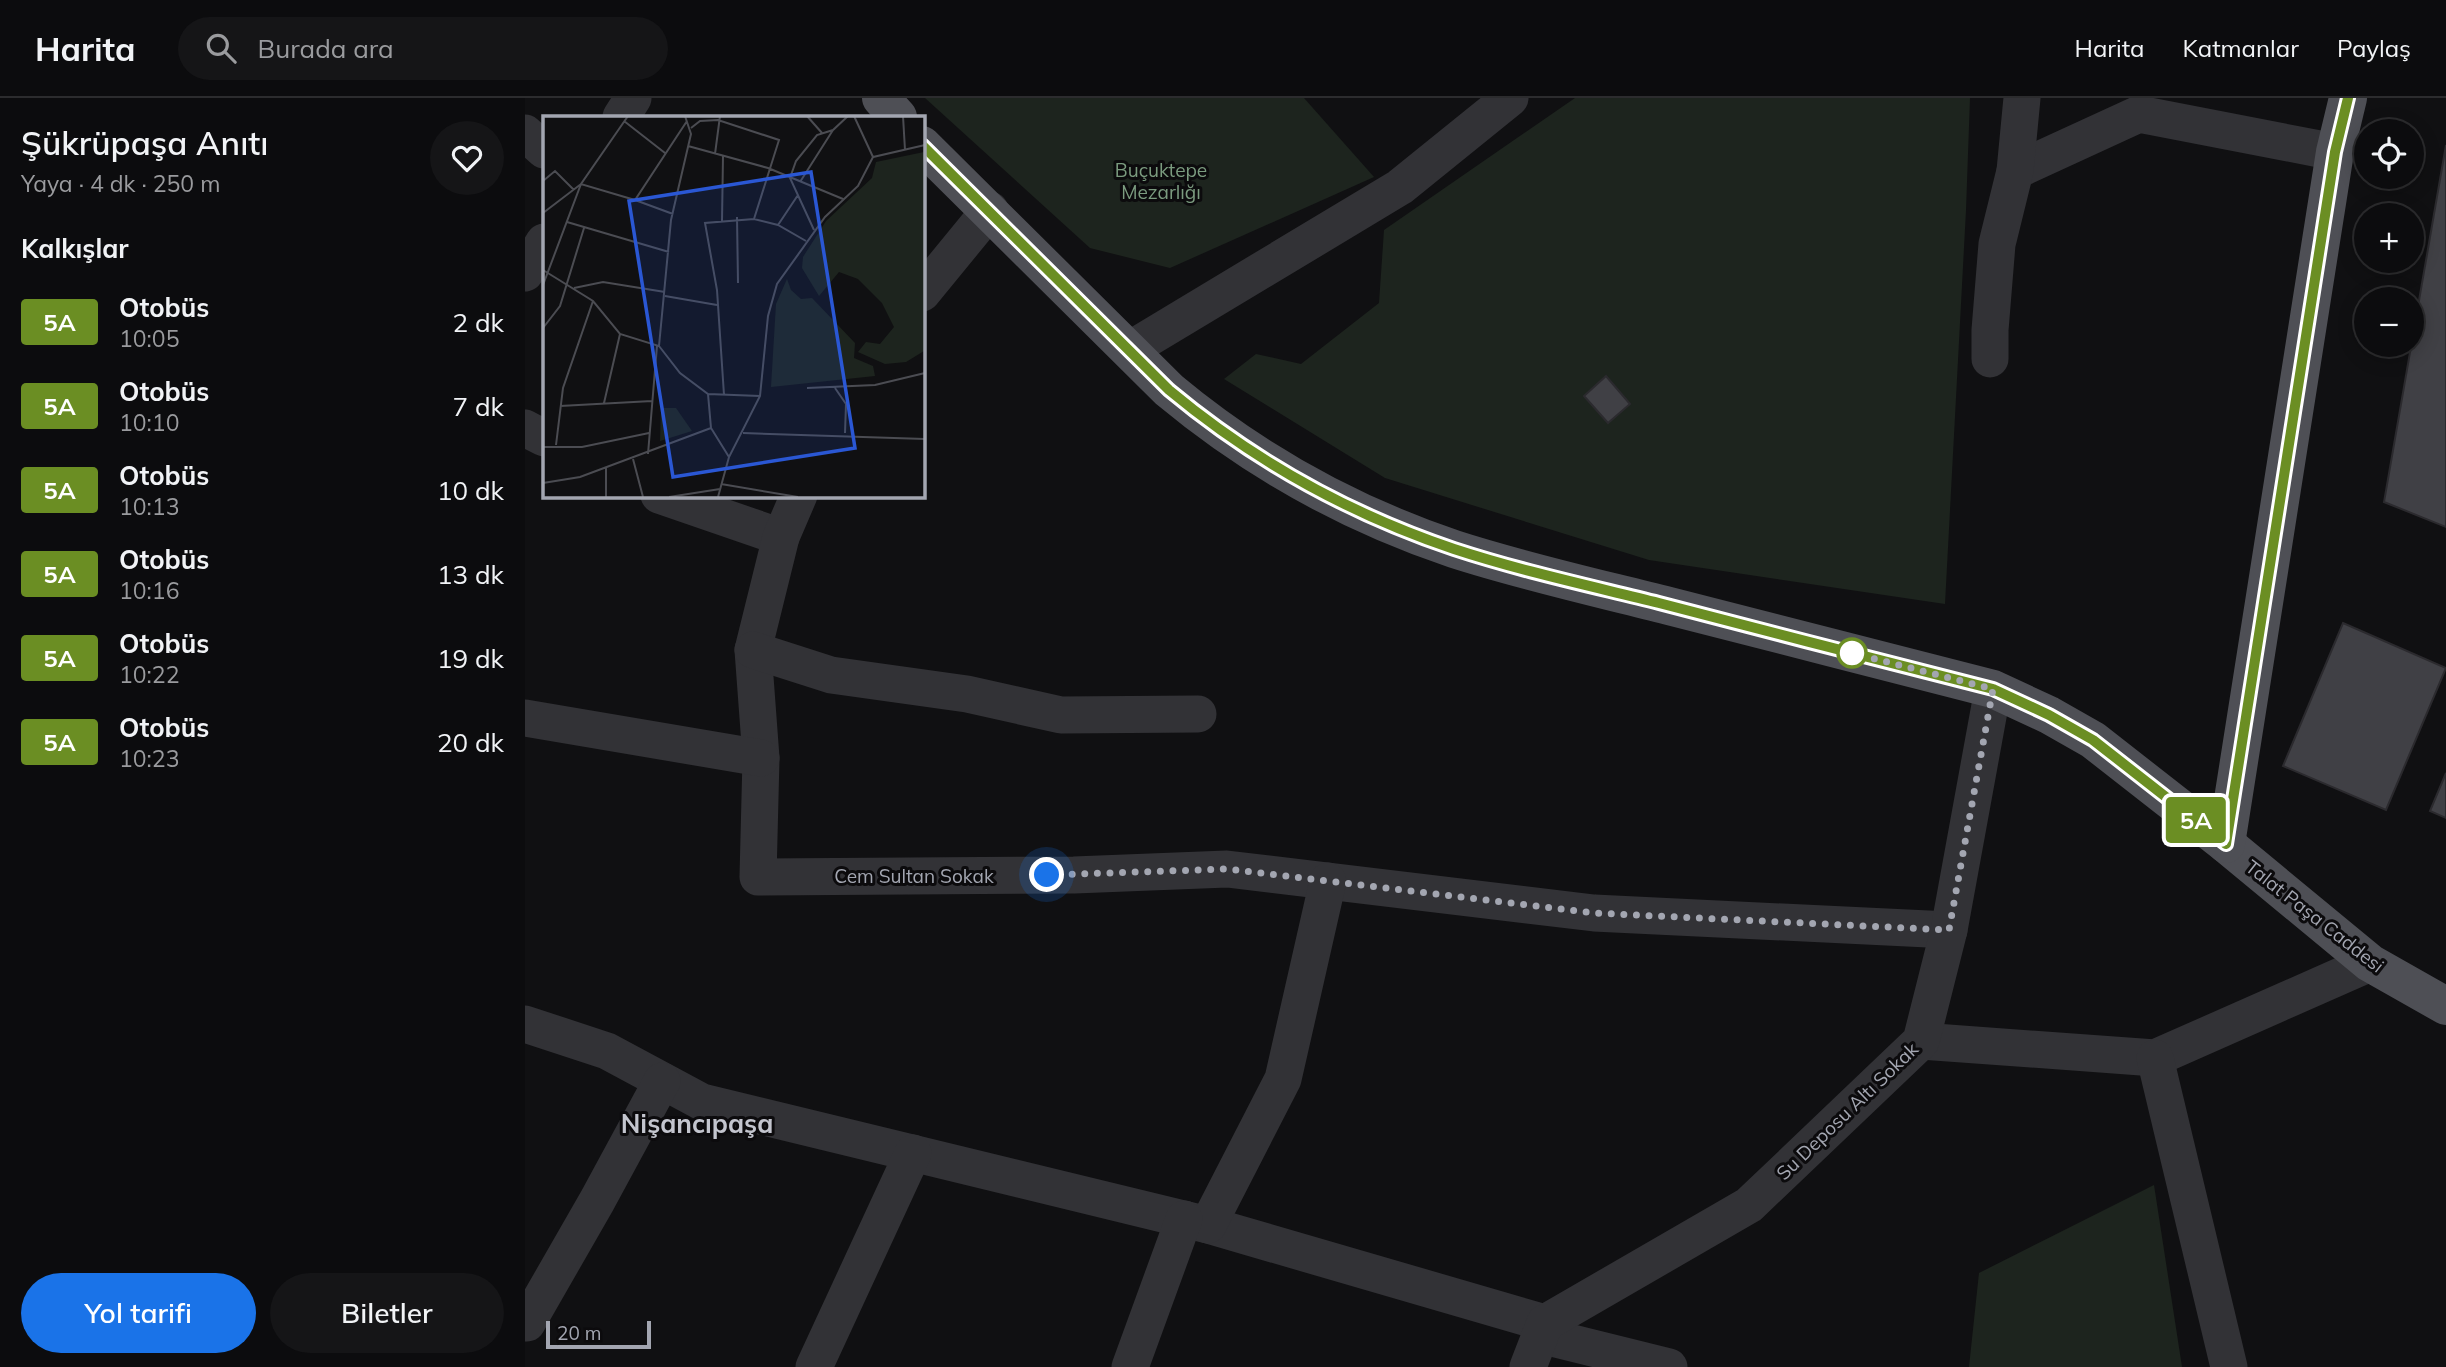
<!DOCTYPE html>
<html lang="tr">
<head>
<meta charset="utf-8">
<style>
	:root { --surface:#0c0c0e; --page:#151517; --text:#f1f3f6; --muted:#9a9b9e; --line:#2c2c2e; --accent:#1a73e8 }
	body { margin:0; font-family:Mulish,sans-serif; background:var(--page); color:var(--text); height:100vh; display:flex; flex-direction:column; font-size:26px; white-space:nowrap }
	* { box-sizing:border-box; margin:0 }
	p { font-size:23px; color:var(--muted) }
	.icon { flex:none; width:38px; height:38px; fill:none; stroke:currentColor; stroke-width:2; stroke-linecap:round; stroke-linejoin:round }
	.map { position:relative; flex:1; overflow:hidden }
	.sheet { display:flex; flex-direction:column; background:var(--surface); width:525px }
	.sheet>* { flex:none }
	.badge { padding:0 14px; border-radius:5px; font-size:24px; line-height:46px }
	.controls { position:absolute; left:1829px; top:21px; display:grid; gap:14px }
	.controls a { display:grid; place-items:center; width:70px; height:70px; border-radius:50%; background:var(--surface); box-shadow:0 4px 18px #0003,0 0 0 2px var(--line); font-size:35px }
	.scale { position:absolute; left:21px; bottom:18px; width:105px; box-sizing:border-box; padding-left:7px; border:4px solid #a3a6b1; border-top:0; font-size:19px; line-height:24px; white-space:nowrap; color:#a3a6b1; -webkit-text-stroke:5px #0c0b0d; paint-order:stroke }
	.you { position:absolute; width:35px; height:35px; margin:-18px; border:5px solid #fff; border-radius:50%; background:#1a73e8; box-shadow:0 0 0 10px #1a73e833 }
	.map>.badge { position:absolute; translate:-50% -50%; box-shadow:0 0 0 4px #fff }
	h2 { padding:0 21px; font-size:26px; line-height:63px }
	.round { display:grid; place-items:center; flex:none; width:74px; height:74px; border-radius:37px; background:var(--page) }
	.head { display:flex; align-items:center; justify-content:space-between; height:119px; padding:0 21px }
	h1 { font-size:33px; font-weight:600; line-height:52px }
	.cta { display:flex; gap:14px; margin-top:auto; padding:14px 21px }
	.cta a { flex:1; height:80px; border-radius:42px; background:var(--accent); color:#fff; font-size:28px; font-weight:600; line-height:80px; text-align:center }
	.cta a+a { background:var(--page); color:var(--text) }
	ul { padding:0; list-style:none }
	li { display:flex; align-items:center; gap:21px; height:84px; padding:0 21px }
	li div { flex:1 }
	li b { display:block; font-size:26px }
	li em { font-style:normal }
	li .badge { min-width:77px; font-weight:700; text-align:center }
	header { display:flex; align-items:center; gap:42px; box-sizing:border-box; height:98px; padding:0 35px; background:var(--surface); border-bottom:2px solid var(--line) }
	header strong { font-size:33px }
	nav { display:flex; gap:38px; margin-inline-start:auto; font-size:24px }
	.search { width:490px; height:63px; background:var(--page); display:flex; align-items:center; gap:18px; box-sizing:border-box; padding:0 24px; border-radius:38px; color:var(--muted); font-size:26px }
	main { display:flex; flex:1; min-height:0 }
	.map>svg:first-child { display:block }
	.green { fill:#1d241e }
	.building { fill:#404045; stroke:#2b2a2e; stroke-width:2 }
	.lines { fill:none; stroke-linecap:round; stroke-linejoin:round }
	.minor { stroke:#323236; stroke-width:37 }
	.major { stroke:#4e4f55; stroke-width:38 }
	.line-casing { stroke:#fff; stroke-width:16 }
	.line { stroke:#6b8e23; stroke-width:10 }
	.walk { stroke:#a3a6b1; stroke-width:7; stroke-dasharray:0 12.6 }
	.stop-dot { fill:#fff; stroke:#6b8e23; stroke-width:3.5 }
	.labels { text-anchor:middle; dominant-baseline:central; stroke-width:6; stroke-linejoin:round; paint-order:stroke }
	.park-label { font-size:19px; fill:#7b9b7f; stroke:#0c0b0d }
	.street-label { font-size:19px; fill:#a3a6b1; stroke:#0c0b0d }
	.district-label { font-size:26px; font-weight:bold; fill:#c3c5ce; stroke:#0c0b0d }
	.inset-road { fill:none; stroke:#4b4c52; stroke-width:2 }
	.view { fill:#2a57d4; fill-opacity:0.15; stroke:#2a57d4; stroke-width:3.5 }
	.inset-edge { fill:none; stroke:#a3a6b1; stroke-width:3.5 }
</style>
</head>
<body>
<header>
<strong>Harita</strong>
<div class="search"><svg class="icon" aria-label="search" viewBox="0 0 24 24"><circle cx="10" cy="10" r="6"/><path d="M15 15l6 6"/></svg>Burada ara</div>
<nav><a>Harita</a><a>Katmanlar</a><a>Paylaş</a></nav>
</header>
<main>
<section class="sheet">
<div class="head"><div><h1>Şükrüpaşa Anıtı</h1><p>Yaya · 4 dk · 250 m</p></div><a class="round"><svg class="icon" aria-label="heart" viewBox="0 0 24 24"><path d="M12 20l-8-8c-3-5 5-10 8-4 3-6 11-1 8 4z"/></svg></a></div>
<h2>Kalkışlar</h2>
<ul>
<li><span class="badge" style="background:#6b8e23;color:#fff">5A</span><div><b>Otobüs</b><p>10:05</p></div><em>2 dk</em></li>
<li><span class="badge" style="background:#6b8e23;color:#fff">5A</span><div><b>Otobüs</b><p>10:10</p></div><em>7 dk</em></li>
<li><span class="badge" style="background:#6b8e23;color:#fff">5A</span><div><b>Otobüs</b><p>10:13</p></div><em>10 dk</em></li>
<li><span class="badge" style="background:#6b8e23;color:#fff">5A</span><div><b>Otobüs</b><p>10:16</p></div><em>13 dk</em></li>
<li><span class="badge" style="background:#6b8e23;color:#fff">5A</span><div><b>Otobüs</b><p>10:22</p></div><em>19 dk</em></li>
<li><span class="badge" style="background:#6b8e23;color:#fff">5A</span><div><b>Otobüs</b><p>10:23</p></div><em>20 dk</em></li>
</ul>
<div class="cta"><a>Yol tarifi</a><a>Biletler</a></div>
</section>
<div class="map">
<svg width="1921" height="1269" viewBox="0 0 1921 1269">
	<rect width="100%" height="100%" fill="#101012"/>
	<g class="green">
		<polygon points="400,0 779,0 849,79 645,170 565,150"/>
		<polygon points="1050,0 1445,0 1441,112 1420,506 1124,462 860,380 699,281 731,256 776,266 854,205 859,132"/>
		<polygon points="1629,1087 1657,1269 1444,1269 1454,1175"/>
	</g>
	<g class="building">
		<polygon points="1921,47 1921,429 1859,404"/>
		<polygon points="1081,278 1105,306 1083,325 1059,298"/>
		<polygon points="1818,525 1921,570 1861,712 1758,668"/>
		<polygon points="1921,675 1921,720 1905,713"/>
	</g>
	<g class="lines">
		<g class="minor">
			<polyline points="96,19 108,0"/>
			<polyline points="0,35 19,52"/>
			<polyline points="1490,73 1614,16 1810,54"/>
			<polyline points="0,175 19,144"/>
			<polyline points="397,195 465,112"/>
			<polyline points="604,252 875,89 985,0"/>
			<polyline points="1465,261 1465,232 1472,146 1490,73 1497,0"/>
			<polyline points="0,330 19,340"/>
			<polyline points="134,397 256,439"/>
			<polyline points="274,397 256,439 228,552 236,660 233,779 549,777 702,771 1069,815 1424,832"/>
			<polyline points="228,552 306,577 442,596 536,617 673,616"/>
			<polyline points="0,620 236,660"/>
			<polyline points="0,926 82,953 177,1004 683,1127 1020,1225"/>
			<polyline points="1396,943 1630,960 1845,865"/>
			<polyline points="1630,960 1704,1269"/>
			<polyline points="683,1127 758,981 803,783"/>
			<polyline points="2,1225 72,1103 137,983"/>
			<polyline points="1015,1237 1144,1269"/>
			<polyline points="289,1269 388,1055"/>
			<polyline points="605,1269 659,1121"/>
			<polyline points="1003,1269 1020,1225 1224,1107 1396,943 1424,832 1468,591"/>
		</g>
		<g class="major">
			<polyline points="356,0 373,19"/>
			<path d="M 397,47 L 644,292 C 728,362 825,416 929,451 C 1000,474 1073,490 1144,508 C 1252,536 1360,563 1468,591 L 1524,617 L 1568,642 L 1701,746 L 1845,865 L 1921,908"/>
			<polyline points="1701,746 1810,54 1823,0"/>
		</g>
	</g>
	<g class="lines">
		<defs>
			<path id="line" d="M 397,47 L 644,292 C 728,362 825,416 929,451 C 996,473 1066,488 1134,505 C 1245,534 1357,563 1468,591 L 1524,617 L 1568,642 L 1701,746 L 1810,54 L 1823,0"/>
		</defs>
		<use href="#line" class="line-casing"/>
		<use href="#line" class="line"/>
		<polyline class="walk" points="522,777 702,771 1069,815 1424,832 1468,591 1327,555"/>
	</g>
	<circle class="stop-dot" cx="1327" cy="555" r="14"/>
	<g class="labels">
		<g class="park-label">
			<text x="636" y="72">Buçuktepe<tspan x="636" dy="22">Mezarlığı</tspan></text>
		</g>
		<g class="street-label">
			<text x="389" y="778">Cem Sultan Sokak</text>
			<text transform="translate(1790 818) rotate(38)">Talat Paşa Caddesi</text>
			<text transform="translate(1322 1013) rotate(-44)">Su Deposu Altı Sokak</text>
		</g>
		<g class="district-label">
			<text x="172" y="1025">Nişancıpaşa</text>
		</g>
	</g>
	<g transform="translate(18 18)">
		<rect width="382" height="382" fill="#101012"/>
		<path d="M 381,36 L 381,235 L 363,246 L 342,248 L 315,236 L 323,226 L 337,228 L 351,211 L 339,187 L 315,163 L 296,156 L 276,180 L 259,152 L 260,141 L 283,105 L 329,62 L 333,46 ZM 244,163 L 248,174 L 258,183 L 269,182 L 312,227 L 311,242 L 330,250 L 332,260 L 228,271 L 233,188 ZM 118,292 L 133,292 L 149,315 L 117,325 Z" fill="#1d241e"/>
		<path class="inset-road" d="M 264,0 L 279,17M 311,0 L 330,41 L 382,29M 360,0 L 362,34M 81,5 L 122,37M 148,12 L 157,5 L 175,4 L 236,24 L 211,103M 145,30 L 225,52 L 300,83M 172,38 L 177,0M 0,65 L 12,55 L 31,74M 257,66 L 290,14M 92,84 L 130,98M 0,97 L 38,68 L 92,84 L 144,5M 194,101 L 195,167M 179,105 L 180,40M 24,106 L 126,136M 235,109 L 255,79M 271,114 L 247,62 L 253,45 L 274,19 L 290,14 L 305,0M 0,154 L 50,185 L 77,218 L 116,230 L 137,257 L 165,278 L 217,280M 0,169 L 38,68 L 85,0M 31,172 L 60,166 L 122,176M 122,180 L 174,189M 0,212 L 17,190 L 41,112M 116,230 L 128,104 L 148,18 L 142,0M 264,272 L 332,269 L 382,257M 292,272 L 303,288 L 302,317M 165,278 L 168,312 L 186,341M 181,279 L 174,174 L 162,107 L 211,103 L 235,109 L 263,125M 61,287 L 77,218M 17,290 L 109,285M 200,317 L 382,323M 13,329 L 20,272 L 50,185M 0,331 L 39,331 L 106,317M 105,338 L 114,230M 90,343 L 100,381M 63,352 L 63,381M 0,367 L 37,361 L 168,312M 178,368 L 255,381M 126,381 L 177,373M 175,381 L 186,341 L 217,280 L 225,200 L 234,168 L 282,101 L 315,70 L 330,41"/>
		<path class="view" d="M 268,56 L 312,332 L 130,361 L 86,85 Z"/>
		<rect width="382" height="382" class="inset-edge"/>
	</g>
</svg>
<div class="controls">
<a><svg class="icon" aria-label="locate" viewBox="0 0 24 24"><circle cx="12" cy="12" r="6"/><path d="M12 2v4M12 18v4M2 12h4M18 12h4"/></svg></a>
<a>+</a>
<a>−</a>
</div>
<div class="scale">20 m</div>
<div class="you" style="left:522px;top:777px"></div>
<b class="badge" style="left:1671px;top:722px;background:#6b8e23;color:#fff">5A</b>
</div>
</main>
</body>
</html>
